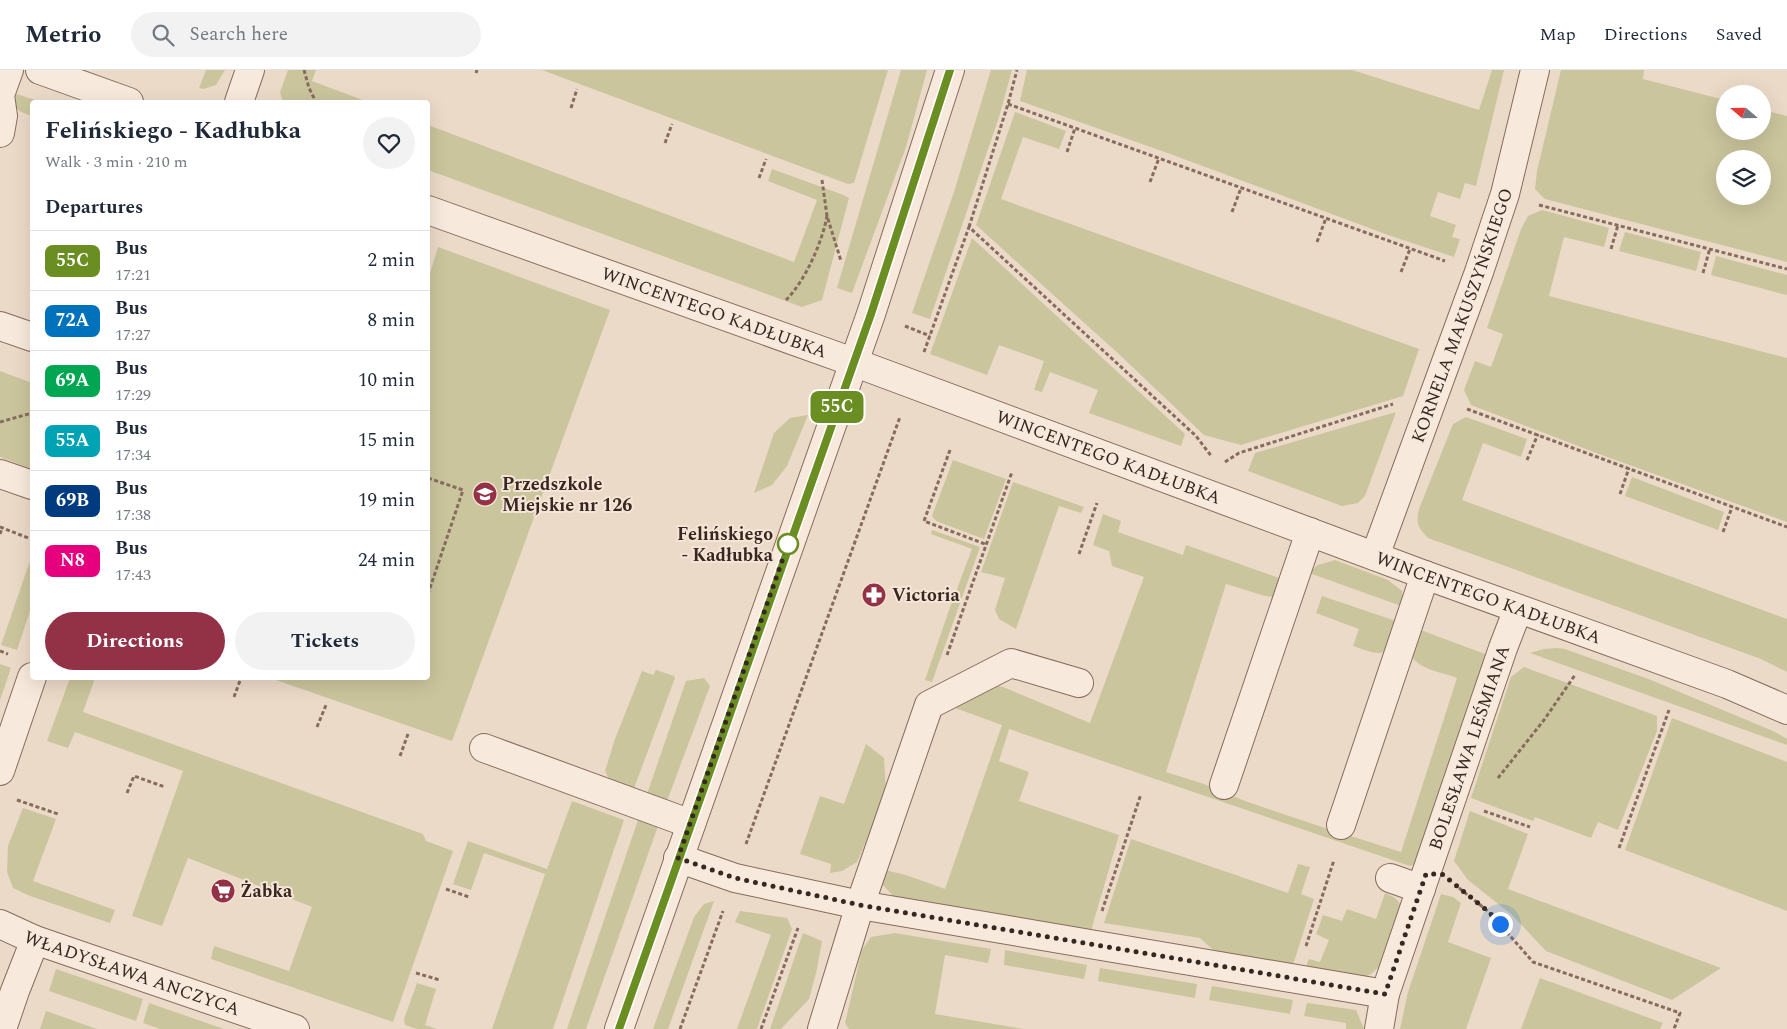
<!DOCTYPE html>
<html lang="en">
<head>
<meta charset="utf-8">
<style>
	:root { --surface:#fff; --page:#f2f2f3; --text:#1f2937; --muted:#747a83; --line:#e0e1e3; --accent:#933147 }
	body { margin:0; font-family:Spectral,serif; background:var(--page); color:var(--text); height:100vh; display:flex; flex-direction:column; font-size:19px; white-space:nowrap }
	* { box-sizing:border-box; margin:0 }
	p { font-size:16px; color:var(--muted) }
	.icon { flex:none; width:28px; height:28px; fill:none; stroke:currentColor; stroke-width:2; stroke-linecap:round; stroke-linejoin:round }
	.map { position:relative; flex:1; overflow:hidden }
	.sheet { position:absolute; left:30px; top:30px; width:400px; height:580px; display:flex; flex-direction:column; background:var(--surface); border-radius:5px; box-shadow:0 5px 20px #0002 }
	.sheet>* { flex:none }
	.badge { padding:0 10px; border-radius:8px; font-size:18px; line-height:32px }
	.needle { width:32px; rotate:290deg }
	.buttons { position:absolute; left:1716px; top:15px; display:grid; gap:10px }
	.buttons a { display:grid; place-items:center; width:55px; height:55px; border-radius:50%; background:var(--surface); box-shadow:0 5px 20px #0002; font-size:25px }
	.you { position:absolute; width:25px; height:25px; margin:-12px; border:4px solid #fff; border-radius:50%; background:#1a73e8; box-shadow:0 0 0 8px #1a73e833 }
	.map>.badge { position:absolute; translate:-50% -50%; box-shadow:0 0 0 2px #fff }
	h2 { padding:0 15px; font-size:19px; line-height:45px }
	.round { display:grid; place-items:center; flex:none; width:52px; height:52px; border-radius:26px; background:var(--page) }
	.summary { display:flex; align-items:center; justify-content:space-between; height:85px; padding:0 15px }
	h1 { font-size:24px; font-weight:700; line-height:38px }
	.button { display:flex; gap:10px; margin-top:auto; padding:10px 15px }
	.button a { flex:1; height:58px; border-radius:30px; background:var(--accent); color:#fff; font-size:20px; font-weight:700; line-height:58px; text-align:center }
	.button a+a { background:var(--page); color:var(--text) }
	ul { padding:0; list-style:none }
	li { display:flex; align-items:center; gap:15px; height:60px; padding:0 15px; border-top:1px solid var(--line) }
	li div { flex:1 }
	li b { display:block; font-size:19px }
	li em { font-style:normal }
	li .badge { min-width:55px; font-weight:700; text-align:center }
	header { display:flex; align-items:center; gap:30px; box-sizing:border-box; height:70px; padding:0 25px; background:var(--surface); border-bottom:1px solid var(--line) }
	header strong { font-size:24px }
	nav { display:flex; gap:28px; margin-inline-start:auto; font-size:18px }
	.search { width:350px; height:45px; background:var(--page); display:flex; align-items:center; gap:12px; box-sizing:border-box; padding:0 18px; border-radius:28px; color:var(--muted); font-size:19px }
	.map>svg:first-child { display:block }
	.green { fill:#cac59c; fill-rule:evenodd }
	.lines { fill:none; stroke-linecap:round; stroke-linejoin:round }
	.minor-casing { stroke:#876b5e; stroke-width:30 }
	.path { stroke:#876b5e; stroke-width:3; stroke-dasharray:4 2.5; stroke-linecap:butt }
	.minor { stroke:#f7e9db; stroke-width:28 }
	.line-casing { stroke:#fff; stroke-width:11 }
	.line { stroke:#6b8e23; stroke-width:8 }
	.walk { stroke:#382721; stroke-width:5; stroke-dasharray:0 9 }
	.stop-dot { fill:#fff; stroke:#6b8e23; stroke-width:2.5 }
	.labels { text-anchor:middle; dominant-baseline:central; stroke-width:4; stroke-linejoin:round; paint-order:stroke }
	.street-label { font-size:18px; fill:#382721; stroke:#f4e5d7 }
	.poi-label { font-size:18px; font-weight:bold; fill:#382721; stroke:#f4e5d7; text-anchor:start }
	.stop-label { font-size:18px; font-weight:bold; fill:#382721; stroke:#f4e5d7; text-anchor:end }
</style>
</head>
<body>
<header>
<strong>Metrio</strong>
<div class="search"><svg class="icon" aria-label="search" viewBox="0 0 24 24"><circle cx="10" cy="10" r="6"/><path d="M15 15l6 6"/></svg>Search here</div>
<nav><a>Map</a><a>Directions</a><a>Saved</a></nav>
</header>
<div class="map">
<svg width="1787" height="959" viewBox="0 0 1787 959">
	<rect width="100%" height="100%" fill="#ecdac8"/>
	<g class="green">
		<polygon points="206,0 225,0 216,15 203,19 199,18"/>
		<polygon points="288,0 316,0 312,11 368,32 283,32 280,22"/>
		<polygon points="542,0 888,0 854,113 848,114"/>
		<polygon points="901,0 927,0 906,77 852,223 837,218"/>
		<polygon points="991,0 1012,0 999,47 930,249 912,243 954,122"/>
		<polygon points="1027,0 1352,0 1479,40 1492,0 1504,0 1476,116 1465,113 1460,129 1438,122 1430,146 1456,155 1452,167 1460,169 1454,187 1388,165 1173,85 1020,31"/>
		<path d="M 1561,0 L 1644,0 L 1643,9 L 1725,30 L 1725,61 L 1762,61 L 1763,40 L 1787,46 L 1787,192 L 1545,129 L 1535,119 L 1537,101 ZM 1725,89 L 1762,89 L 1762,126 L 1725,126 Z"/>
		<path d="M 11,22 L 41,32 L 32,32 L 32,46 C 17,41 14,39 11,22 Z"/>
		<polygon points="1015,42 1066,61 1059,79 1023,67 1001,129 1419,279 1403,326 1241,375 1204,365 1121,286 976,155"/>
		<polygon points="428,55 794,192 817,130 768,111 772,99 841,124 849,128 822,230 802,237 428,100"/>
		<polygon points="1542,140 1609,158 1604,177 1564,167 1549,226 1787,288 1787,452 1599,384 1471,335 1464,320 1475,291 1491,297 1503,264 1487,258 1521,159 1528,146"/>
		<polygon points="1625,162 1701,182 1696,201 1619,181"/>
		<polygon points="972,168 1185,364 1181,376 1089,343 1098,320 1050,302 1042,322 1034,320 1044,291 999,275 987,305 930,284"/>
		<polygon points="438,177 610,240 452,671 270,608 428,608 428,210"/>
		<polygon points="1716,186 1787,205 1787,225 1711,205"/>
		<polygon points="0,301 32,313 32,399 0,387"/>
		<polygon points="1396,342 1365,426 1358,433 1342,436 1248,401 1255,383"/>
		<polygon points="808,345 787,396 772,415 754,423 774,363 790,348"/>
		<path d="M 1466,347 L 1527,369 L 1521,387 L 1483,373 L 1462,430 L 1787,549 L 1787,602 L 1761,589 L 1428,468 C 1417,456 1416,454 1419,439 L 1453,354 Z"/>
		<polygon points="953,390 1006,409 984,469 936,451 932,446"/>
		<polygon points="1632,407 1724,442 1718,460 1625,426"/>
		<polygon points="1013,412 1084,437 1081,443 1059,436 1016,559 999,549 995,540 1005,508 981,502"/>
		<path d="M 1103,444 L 1121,451 L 1118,462 L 1183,485 L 1186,475 L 1282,509 L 1274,527 L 1265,526 L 1226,514 L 1166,702 L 1204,714 L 1245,731 L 1316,755 L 1401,782 L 1457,608 C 1445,603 1411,598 1411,582 C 1411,575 1416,566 1418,559 L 1485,584 L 1487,592 L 1419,792 L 1410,796 L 1009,659 L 999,691 L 1029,702 L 1019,731 L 1119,765 L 1090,864 L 896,829 L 882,814 L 885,800 L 906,805 L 945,819 L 1002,655 L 955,638 L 957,632 L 988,614 L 1003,617 L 1090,653 L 1144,507 L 1112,496 L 1109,481 L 1093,475 Z"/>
		<polygon points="932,460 980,477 932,612 925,610 948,543 972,479 931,464"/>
		<polygon points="32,485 32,535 17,580 1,575"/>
		<polygon points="1335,490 1388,510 1402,521 1404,537 1312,504 1310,501 1318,495"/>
		<path d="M 1322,526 L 1399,552 C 1387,585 1389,589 1353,576 L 1359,559 L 1316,543 Z"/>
		<polygon points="1557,578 1565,579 1651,610 1773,661 1787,669 1787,675 1530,583 1544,579"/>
		<polygon points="0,594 11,598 0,630"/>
		<polygon points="1524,597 1657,646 1657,661 1618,760 1598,752 1591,768 1535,747 1533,751 1471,728 1511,607"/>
		<polygon points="656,600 674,606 675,608 633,721 611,713 605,701 615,669 642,601 653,605"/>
		<polygon points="70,608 95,608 83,642 423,764 426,771 453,781 393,952 211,889 214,876 289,901 312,837 188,788 162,856 132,846 183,701 75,662 68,678 47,671"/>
		<polygon points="704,608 710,616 667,731 646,727 686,611"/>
		<polygon points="1672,648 1787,692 1787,841 1625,780"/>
		<polygon points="866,674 884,688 886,724 857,792 842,801 830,803 831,794 800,784 820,726 844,734"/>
		<polygon points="572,731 624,750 553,959 492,959 545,804 484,783 471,820 453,814 468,771 547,799"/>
		<polygon points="23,738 56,749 33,811 115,840 110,853 30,826 13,818 7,802 8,776"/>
		<polygon points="1470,741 1528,764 1508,819 1721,898 1672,930 1546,881 1511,844 1468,810 1454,791"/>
		<polygon points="639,747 658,756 586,959 567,959"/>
		<polygon points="1131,769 1288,823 1298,794 1310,797 1301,824 1314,829 1292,898 1221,887 1200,868 1104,853"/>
		<path d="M 1385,823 C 1395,827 1400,830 1403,841 C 1394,866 1388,903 1358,909 C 1349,911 1315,904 1304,902 L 1309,889 L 1320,892 L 1329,870 L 1316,864 L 1323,845 L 1342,851 L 1347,839 L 1376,849 Z"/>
		<polygon points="1441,824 1453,827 1461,833 1448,872 1491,888 1466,959 1400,959 1408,922"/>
		<polygon points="714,831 668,959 653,959 694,847 704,834"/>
		<polygon points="740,841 787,848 792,859 757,959 737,959 771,865 735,852"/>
		<polygon points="803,863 822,871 817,899 809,929 781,959 770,959"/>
		<polygon points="895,863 991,879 988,893 945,885 935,944 1024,959 849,959 845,953 862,880 871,867"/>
		<polygon points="1005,880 1087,895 1084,909 1004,895"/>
		<polygon points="1100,898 1197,914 1195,928 1098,911"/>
		<polygon points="56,899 143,929 136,951 49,921"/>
		<polygon points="1540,908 1663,953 1660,959 1521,959"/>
		<polygon points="417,913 436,919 425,955 437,959 417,959 405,955 404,949"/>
		<polygon points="1212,916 1293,930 1290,944 1209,930"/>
		<polygon points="149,933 224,959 160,959 143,953"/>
		<polygon points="1307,933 1356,940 1364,959 1346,959 1346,953 1304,946"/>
		<polygon points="46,941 97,959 40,959"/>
	</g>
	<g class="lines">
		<defs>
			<g id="minor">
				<polyline points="40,0 129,32"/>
				<polyline points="239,32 250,0"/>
				<polyline points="0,63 3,46 0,25 9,0"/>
				<path id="s1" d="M 428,140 L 853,292 L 1425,505 L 1727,614 L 1787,640"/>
				<polyline points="0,256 32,267"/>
				<polyline points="0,404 32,415"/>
				<path id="s2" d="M 1375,486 L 1479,202 L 1505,124 L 1535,0"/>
				<polyline points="484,678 691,754"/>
				<polyline points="0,701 32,607"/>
				<polyline points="1224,715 1310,462"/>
				<polyline points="1341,755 1425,505"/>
				<polyline points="678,788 735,808 860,835 1385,924"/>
				<polyline points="1390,808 1421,819"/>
				<path id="s3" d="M 0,854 L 35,870 L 295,959"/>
				<polyline points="2,959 15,921 35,870"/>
				<polyline points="619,959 871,244 950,0"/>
				<polyline points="822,959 860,835 929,635 1011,593 1079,613"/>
				<path id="s4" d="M 1379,959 L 1385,924 L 1503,578 L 1518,539"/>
			</g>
		</defs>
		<use href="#minor" class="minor-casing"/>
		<g class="path">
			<polyline points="304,0 309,18 316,32"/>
			<polyline points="476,3 477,0"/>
			<polyline points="1008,34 1445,191"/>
			<polyline points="571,38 577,19"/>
			<polyline points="665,73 672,54"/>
			<polyline points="1067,82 1075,58"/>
			<polyline points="759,108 766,89"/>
			<polyline points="822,110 827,146 841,191"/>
			<polyline points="1150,112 1159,88"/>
			<polyline points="1539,135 1787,199"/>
			<polyline points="1232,142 1241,118"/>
			<polyline points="969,157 1008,34 1017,0"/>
			<polyline points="1317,172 1326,148"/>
			<polyline points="1611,179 1618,155"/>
			<polyline points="1401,202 1410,179"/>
			<polyline points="1703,203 1710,178"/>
			<path d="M 786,230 C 805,211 822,173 827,146"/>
			<polyline points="905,256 930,266"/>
			<polyline points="924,282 969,157 1196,366 1212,387"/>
			<polyline points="1467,339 1787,457"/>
			<polyline points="0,352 32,343"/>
			<polyline points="950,380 924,451 985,474"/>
			<polyline points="1527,390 1538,364"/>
			<polyline points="1225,392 1239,383 1393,334"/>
			<polyline points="428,408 463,420 428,524"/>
			<polyline points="1620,424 1629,398"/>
			<polyline points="0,457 31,469"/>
			<polyline points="1723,462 1732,437"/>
			<polyline points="0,464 2,458"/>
			<polyline points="1079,484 1097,433"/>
			<polyline points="0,581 8,584"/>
			<polyline points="947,585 1012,402"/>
			<polyline points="234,627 241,608"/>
			<polyline points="317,657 326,635"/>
			<polyline points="400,686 408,664"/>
			<polyline points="1498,708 1544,650 1575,605"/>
			<polyline points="127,723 134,706 165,717"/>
			<polyline points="17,730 58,744"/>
			<polyline points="1484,741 1530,757"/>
			<polyline points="746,774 900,347"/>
			<polyline points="1619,778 1669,640"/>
			<polyline points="1459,818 1489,842 1533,892 1680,943 1674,959"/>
			<polyline points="446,819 469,827"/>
			<polyline points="1102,841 1141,724"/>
			<polyline points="1306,876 1334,790"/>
			<polyline points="416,903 440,910"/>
			<polyline points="680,959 723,841"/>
			<polyline points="761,959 798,858"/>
		</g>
		<use href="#minor" class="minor"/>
	</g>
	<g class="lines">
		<defs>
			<polyline id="line" points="619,959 871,244 950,0"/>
		</defs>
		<use href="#line" class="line-casing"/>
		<use href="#line" class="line"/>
		<polyline class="walk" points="788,474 678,788 735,808 860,835 1385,924 1426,804 1442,804 1489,842 1500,854"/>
	</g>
	<defs>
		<symbol id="school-disc" viewBox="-11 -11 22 22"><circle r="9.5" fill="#933147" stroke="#f4e5d7"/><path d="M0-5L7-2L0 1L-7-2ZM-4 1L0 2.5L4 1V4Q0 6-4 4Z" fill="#fff"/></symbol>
		<symbol id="pharmacy-disc" viewBox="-11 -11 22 22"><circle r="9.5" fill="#933147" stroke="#f4e5d7"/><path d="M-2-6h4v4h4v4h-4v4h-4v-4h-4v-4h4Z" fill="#fff"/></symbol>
		<symbol id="supermarket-disc" viewBox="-11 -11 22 22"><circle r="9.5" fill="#933147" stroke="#f4e5d7"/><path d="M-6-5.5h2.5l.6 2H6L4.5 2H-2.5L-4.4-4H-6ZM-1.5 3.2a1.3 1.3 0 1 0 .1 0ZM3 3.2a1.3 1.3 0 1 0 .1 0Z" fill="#fff"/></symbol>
	</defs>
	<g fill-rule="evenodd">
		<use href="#school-disc" x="471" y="410" width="28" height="28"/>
		<use href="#pharmacy-disc" x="860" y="511" width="28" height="28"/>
		<use href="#supermarket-disc" x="209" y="807" width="28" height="28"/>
	</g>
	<circle class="stop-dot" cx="788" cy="474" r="10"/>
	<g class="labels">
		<g class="street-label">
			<text stroke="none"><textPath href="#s1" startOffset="304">WINCENTEGO KADŁUBKA</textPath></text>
			<text stroke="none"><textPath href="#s2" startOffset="256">KORNELA MAKUSZYŃSKIEGO</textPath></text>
			<text stroke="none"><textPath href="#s1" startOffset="724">WINCENTEGO KADŁUBKA</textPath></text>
			<text stroke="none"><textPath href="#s1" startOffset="1129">WINCENTEGO KADŁUBKA</textPath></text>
			<text stroke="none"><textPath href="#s4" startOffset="296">BOLESŁAWA LEŚMIANA</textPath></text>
			<text stroke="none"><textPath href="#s3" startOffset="141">WŁADYSŁAWA ANCZYCA</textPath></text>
		</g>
		<g class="poi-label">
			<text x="502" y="414">Przedszkole<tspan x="502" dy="21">Miejskie nr 126</tspan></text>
			<text x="892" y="525">Victoria</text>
			<text x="240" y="821">Żabka</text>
		</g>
		<g class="stop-label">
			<text x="773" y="464">Felińskiego<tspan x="773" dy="21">- Kadłubka</tspan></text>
		</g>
	</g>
</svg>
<div class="buttons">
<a><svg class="needle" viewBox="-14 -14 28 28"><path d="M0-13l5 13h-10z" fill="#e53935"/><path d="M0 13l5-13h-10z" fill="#747a83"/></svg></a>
<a><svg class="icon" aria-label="layers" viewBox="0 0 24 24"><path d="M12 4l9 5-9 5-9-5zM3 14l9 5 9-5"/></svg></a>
</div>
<div class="you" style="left:1500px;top:854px"></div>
<b class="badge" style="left:837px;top:337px;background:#6b8e23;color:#fff">55C</b>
<section class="sheet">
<div class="summary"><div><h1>Felińskiego - Kadłubka</h1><p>Walk · 3 min · 210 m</p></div><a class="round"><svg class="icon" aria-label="heart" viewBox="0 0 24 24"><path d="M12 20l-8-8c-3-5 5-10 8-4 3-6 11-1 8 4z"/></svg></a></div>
<h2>Departures</h2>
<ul>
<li><span class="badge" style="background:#6b8e23;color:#fff">55C</span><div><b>Bus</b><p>17:21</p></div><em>2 min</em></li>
<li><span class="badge" style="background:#0072bc;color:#fff">72A</span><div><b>Bus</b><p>17:27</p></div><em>8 min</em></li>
<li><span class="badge" style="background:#00a651;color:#fff">69A</span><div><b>Bus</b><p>17:29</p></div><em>10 min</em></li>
<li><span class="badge" style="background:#00a3b4;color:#fff">55A</span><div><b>Bus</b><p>17:34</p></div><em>15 min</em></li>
<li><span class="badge" style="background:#003b80;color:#fff">69B</span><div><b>Bus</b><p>17:38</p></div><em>19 min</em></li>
<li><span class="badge" style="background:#e6007e;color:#fff">N8</span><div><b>Bus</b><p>17:43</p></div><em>24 min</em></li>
</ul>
<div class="button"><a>Directions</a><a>Tickets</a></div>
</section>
</div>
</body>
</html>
